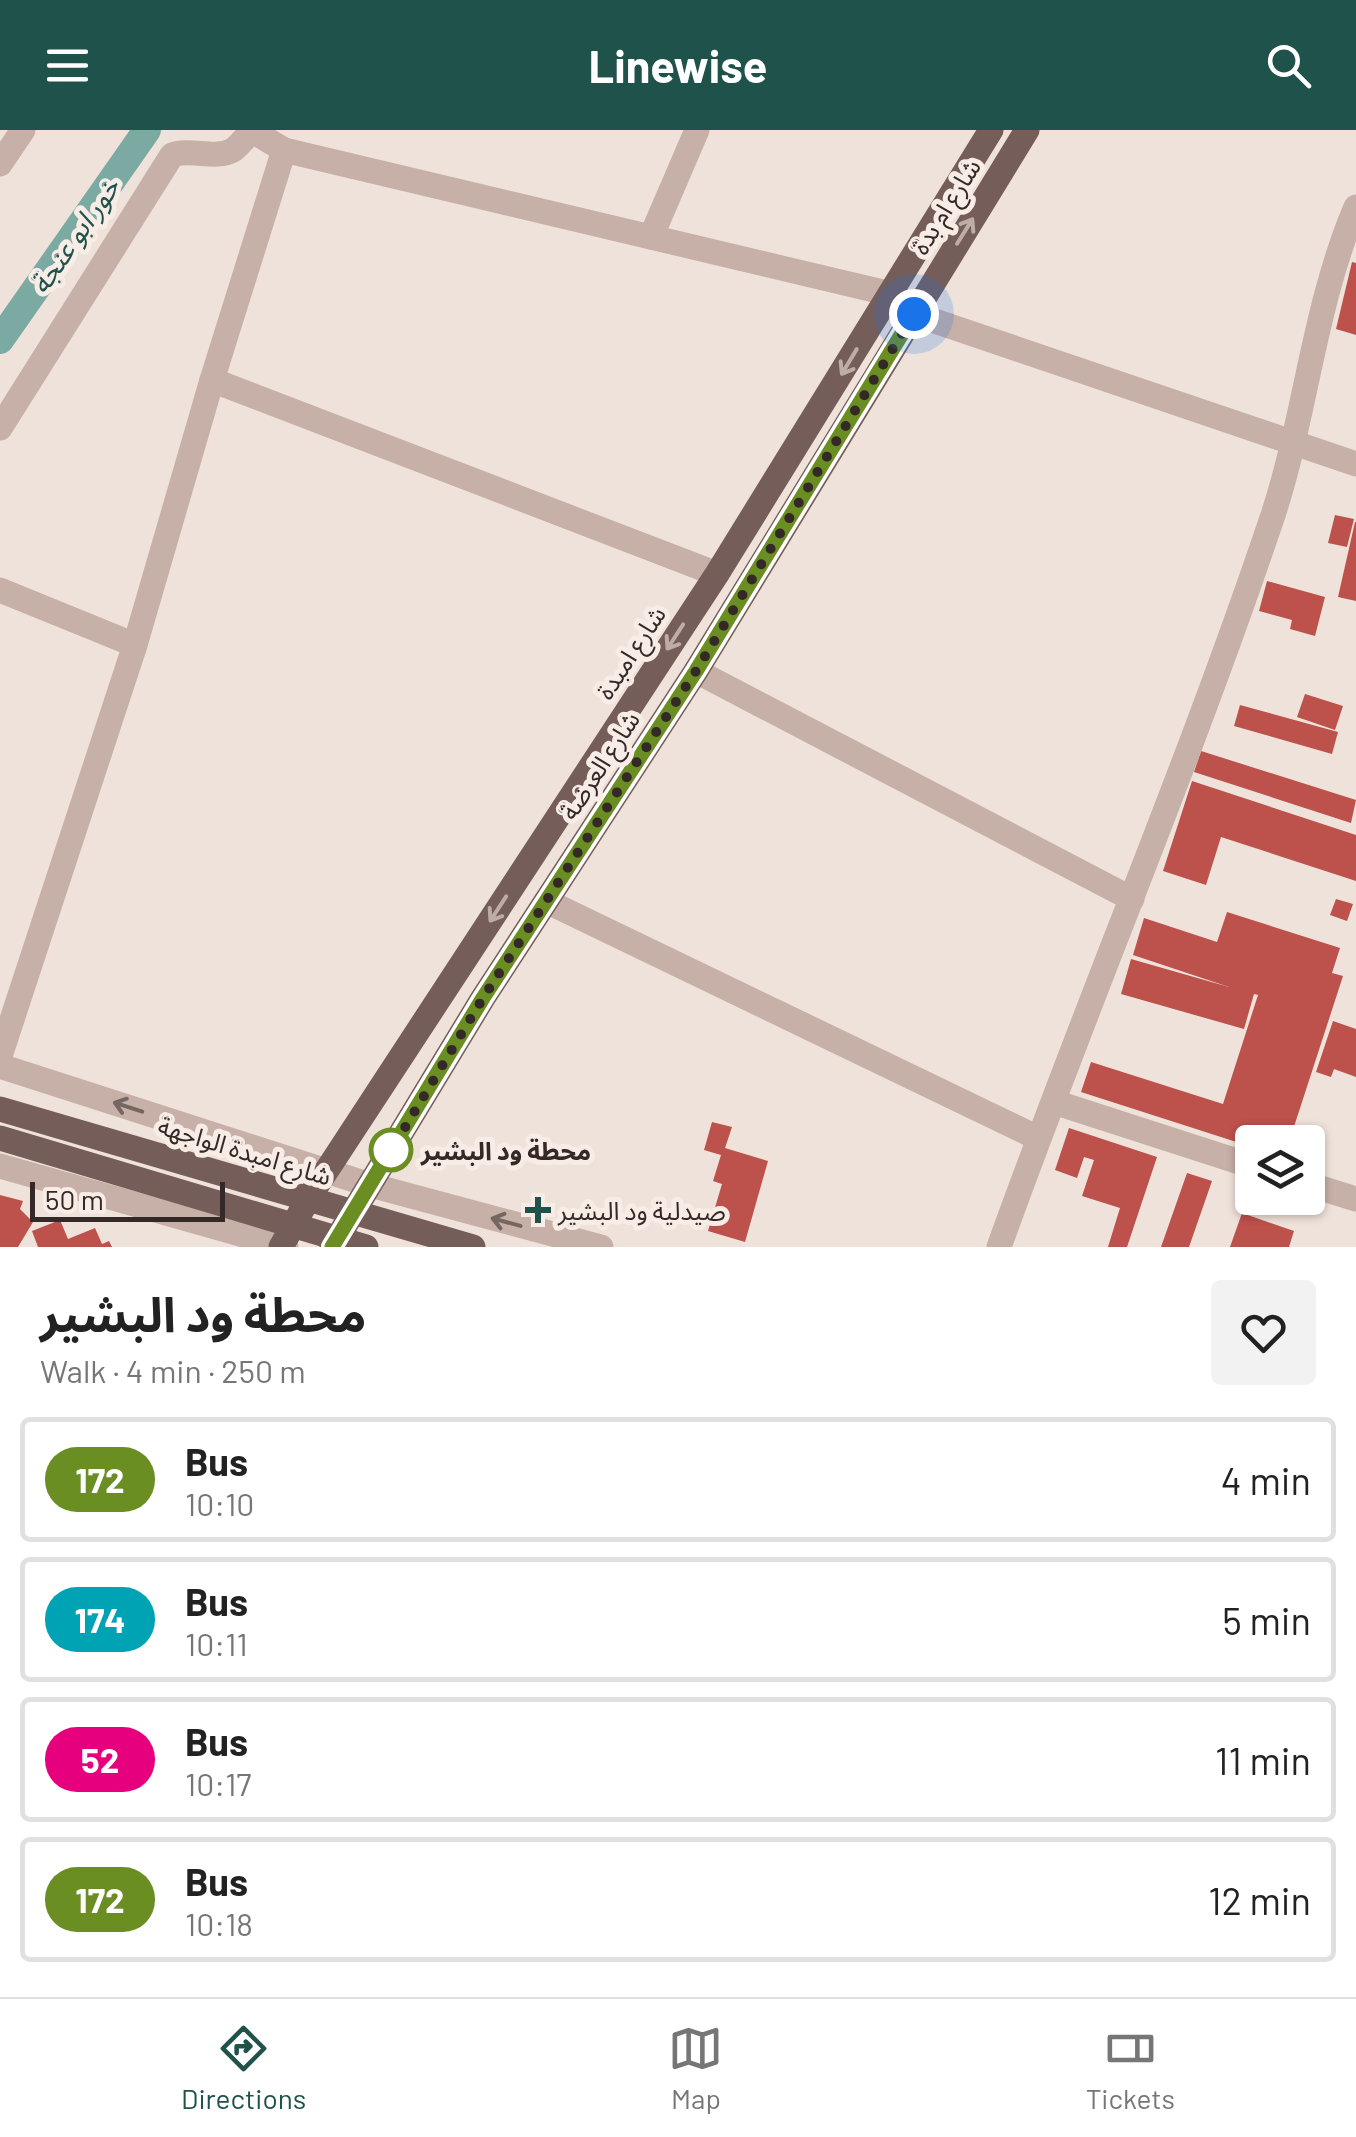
<!DOCTYPE html>
<html lang="en">
<head>
<meta charset="utf-8">
<style>
	:root { --surface:#fff; --page:#f2f2f2; --text:#222; --muted:#767676; --line:#e0e0e0; --accent:#20524c }
	body { margin:0; font-family:Barlow,"Noto Sans Arabic",sans-serif; background:var(--page); color:var(--text); height:100vh; display:flex; flex-direction:column; font-size:38px; white-space:nowrap }
	* { box-sizing:border-box; margin:0 }
	p { font-size:32px; color:var(--muted) }
	.icon { flex:none; width:55px; height:55px; fill:none; stroke:currentColor; stroke-width:2; stroke-linecap:round; stroke-linejoin:round }
	.map { position:relative; height:1117px; overflow:hidden }
	.details { display:flex; flex-direction:column; background:var(--surface); flex:1 }
	.details>* { flex:none }
	.badge { padding:0 20px; border-radius:32px; font-size:35px; line-height:65px }
	.tools { position:absolute; left:1235px; top:995px; display:grid; gap:20px }
	.tools a { display:grid; place-items:center; width:90px; height:90px; border-radius:10px; background:var(--surface); box-shadow:0 2px 8px #0004; font-size:50px }
	.scale { position:absolute; left:30px; bottom:25px; width:195px; box-sizing:border-box; padding-left:10px; border:5px solid #342927; border-top:0; font-size:28px; line-height:35px; white-space:nowrap; color:#342927; -webkit-text-stroke:8px #f8ece6; paint-order:stroke }
	.you { position:absolute; width:50px; height:50px; margin:-25px; border:8px solid #fff; border-radius:50%; background:#1a73e8; box-shadow:0 0 0 15px #1a73e833 }
	.map>.badge { position:absolute; translate:-50% -50%; box-shadow:0 0 0 5px #fff }
	.round { display:grid; place-items:center; flex:none; width:105px; height:105px; border-radius:10px; background:var(--page) }
	.head { display:flex; align-items:center; justify-content:space-between; height:170px; padding:0 40px }
	h1 { font-size:48px; font-weight:700; line-height:75px }
	ul { padding:0; list-style:none }
	li { display:flex; align-items:center; gap:30px; height:125px; margin:0 20px 15px; padding:0 20px; border:5px solid var(--line); border-radius:10px }
	li div { flex:1 }
	li b { display:block; font-size:38px }
	li em { font-style:normal }
	li .badge { min-width:110px; font-weight:700; text-align:center }
	header { display:flex; justify-content:space-between; align-items:center; height:130px; padding:0 40px; background:var(--accent); color:#fff; font-size:45px; font-weight:700 }
	.menu { display:flex; justify-content:space-around; align-items:center; height:140px; border-top:2px solid var(--line); background:var(--surface); font-size:28px; color:var(--muted) }
	.menu a { display:grid; justify-items:center; gap:5px }
	.menu .active { color:var(--accent) }
	.map>svg:first-child { display:block }
	.lines { fill:none; stroke-linecap:round; stroke-linejoin:round }
	.canal { stroke:#7baaa3; stroke-width:28 }
	.building { fill:#bd514b }
	.minor { stroke:#c7b0a7; stroke-width:25 }
	.major { stroke:#755d59; stroke-width:25 }
	.major-bridge { stroke:#755d59; stroke-width:25 }
	.oneway { stroke:#bdaca7 }
	.oneway2 { stroke:#766661 }
	.line-casing { stroke:#fff; stroke-width:22 }
	.line { stroke:#6b8e23; stroke-width:15 }
	.walk { stroke:#342927; stroke-width:10; stroke-dasharray:0 18 }
	.stop-dot { fill:#fff; stroke:#6b8e23; stroke-width:5 }
	.poi-dot { fill:#20524c; stroke:#f8ece6; stroke-width:4 }
	.labels { text-anchor:middle; dominant-baseline:central; stroke-width:10; stroke-linejoin:round; paint-order:stroke }
	.street-label { font-size:25px; fill:#342927; stroke:#f8ece6 }
	.stop-label { font-size:25px; font-weight:bold; fill:#342927; stroke:#f8ece6; text-anchor:start }
	.poi-label { font-size:25px; fill:#342927; stroke:#f8ece6; text-anchor:start }
	.water-label { font-size:28px; font-style:italic; fill:#20524c; stroke:#f8ece6 }
</style>
</head>
<body>
<header><svg class="icon" aria-label="menu" viewBox="0 0 24 24"><path d="M4 6h16M4 12h16M4 18h16"/></svg>Linewise<svg class="icon" aria-label="search" viewBox="0 0 24 24"><circle cx="10" cy="10" r="6"/><path d="M15 15l6 6"/></svg></header>
<div class="map">
<svg width="1356" height="1117" viewBox="0 0 1356 1117">
	<rect width="100%" height="100%" fill="#efe2da"/>
	<g class="lines">
		<polyline class="canal" points="0,210 147,0"/>
	</g>
	<g class="building">
		<polygon points="1352,132 1356,133 1356,205 1336,199"/>
		<polygon points="1335,385 1354,389 1347,417 1328,413"/>
		<polygon points="1355,392 1356,392 1356,471 1338,467"/>
		<polygon points="1267,451 1325,467 1315,506 1290,499 1292,490 1259,481"/>
		<polygon points="1305,564 1343,576 1335,600 1297,587"/>
		<polygon points="1240,575 1338,602 1332,624 1234,596"/>
		<polygon points="1201,621 1356,670 1351,693 1194,642"/>
		<polygon points="1192,651 1356,705 1356,751 1221,707 1206,755 1163,741"/>
		<polygon points="1336,769 1353,774 1347,791 1330,785"/>
		<polygon points="1227,782 1340,818 1332,843 1343,846 1289,1012 1252,1012 1252,1017 1081,962 1091,932 1223,974 1258,865 1254,864 1244,899 1121,864 1131,829 1229,857 1133,825 1144,788 1217,812"/>
		<polygon points="1333,891 1356,899 1356,947 1334,939 1331,947 1316,942"/>
		<polygon points="712,992 732,997 725,1018 768,1031 745,1112 708,1101 722,1054 713,1051 721,1025 704,1020"/>
		<polygon points="1069,998 1157,1027 1127,1117 1108,1117 1120,1078 1082,1066 1094,1030 1084,1027 1077,1048 1055,1040"/>
		<polygon points="1187,1043 1212,1051 1189,1117 1161,1117"/>
		<polygon points="0,1065 23,1071 20,1079 33,1092 18,1117 0,1117"/>
		<polygon points="1242,1083 1294,1101 1289,1117 1230,1117"/>
		<polygon points="60,1090 68,1109 95,1098 102,1114 109,1111 112,1117 38,1117 32,1101"/>
	</g>
	<g class="lines">
		<g class="minor">
			<polyline points="251,0 284,20 891,164"/>
			<polyline points="0,34 23,0"/>
			<polyline points="651,107 697,0"/>
			<polyline points="914,184 1356,334"/>
			<polyline points="212,250 717,444"/>
			<path d="M 0,298 L 172,25 C 191,18 216,30 233,20 C 240,15 246,6 252,1"/>
			<polyline points="0,460 135,515"/>
			<polyline points="696,541 1132,769"/>
			<polyline points="546,771 1038,1008"/>
			<polyline points="0,926 135,515 212,250 284,20"/>
			<polyline points="0,936 370,1055 601,1117"/>
			<polyline points="1054,972 1252,1036"/>
			<polyline points="0,1036 286,1117"/>
			<polyline points="1308,1054 1356,1069"/>
			<path d="M 999,1117 C 1087,872 1190,632 1273,385 C 1306,284 1314,175 1356,77"/>
		</g>
		<g class="major">
			<polyline points="281,1117 308,1069 717,444 991,0"/>
			<polyline points="332,1117 483,868 696,541 1027,0"/>
		</g>
		<g class="major-bridge">
			<polyline points="0,979 473,1117"/>
			<polyline points="0,1008 366,1117"/>
		</g>
	</g>
	<defs><path id="oneway-shaft" d="M-6 0H5M1.5-3L5.5 0L1.5 3" fill="none" stroke-width="1.6" stroke-linecap="round" stroke-linejoin="round" transform="scale(2.5)"/></defs>
	<g class="oneway">
		<use href="#oneway-shaft" transform="translate(965 101) rotate(-58)"/>
		<use href="#oneway-shaft" transform="translate(849 232) rotate(121)"/>
		<use href="#oneway-shaft" transform="translate(675 507) rotate(123)"/>
		<use href="#oneway-shaft" transform="translate(498 779) rotate(123)"/>
	</g>
	<g class="oneway2">
		<use href="#oneway-shaft" transform="translate(128 977) rotate(-162)"/>
		<use href="#oneway-shaft" transform="translate(506 1092) rotate(-165)"/>
	</g>
	<g class="lines">
		<defs>
			<polyline id="line" points="332,1117 483,868 696,541 914,184"/>
		</defs>
		<use href="#line" class="line-casing"/>
		<use href="#line" class="line"/>
		<polyline class="walk" points="391,1020 389,1024 483,868 696,541 914,184"/>
	</g>
	<circle class="stop-dot" cx="391" cy="1020" r="20"/>
	<path class="poi-dot" d="M533 1065h10v10h10v10h-10v10h-10v-10h-10v-10h10z"/>
	<g class="labels">
		<g class="street-label">
			<text transform="translate(945 76) rotate(-58)">شارع ام بدة</text>
			<text transform="translate(630 522) rotate(-57)">شارع امبدة</text>
			<text transform="translate(599 635) rotate(-57)">شارع العرضة</text>
			<text transform="translate(245 1020) rotate(17)">شارع امبدة الواجهة</text>
		</g>
		<g class="stop-label">
			<text x="421" y="1020">محطة ود البشير</text>
		</g>
		<g class="poi-label">
			<text x="558" y="1080">صيدلية ود البشير</text>
		</g>
		<g class="water-label">
			<text transform="translate(74 105) rotate(-55)">خور ابو عنجة</text>
		</g>
	</g>
</svg>
<div class="tools">
<a><svg class="icon" aria-label="layers" viewBox="0 0 24 24"><path d="M12 4l9 5-9 5-9-5zM3 14l9 5 9-5"/></svg></a>
</div>
<div class="scale">50 m</div>
<div class="you" style="left:914px;top:184px"></div>
</div>
<section class="details">
<div class="head"><div><h1>محطة ود البشير</h1><p>Walk · 4 min · 250 m</p></div><a class="round"><svg class="icon" aria-label="heart" viewBox="0 0 24 24"><path d="M12 20l-8-8c-3-5 5-10 8-4 3-6 11-1 8 4z"/></svg></a></div>
<ul>
<li><span class="badge" style="background:#6b8e23;color:#fff">172</span><div><b>Bus</b><p>10:10</p></div><em>4 min</em></li>
<li><span class="badge" style="background:#00a3b4;color:#fff">174</span><div><b>Bus</b><p>10:11</p></div><em>5 min</em></li>
<li><span class="badge" style="background:#e6007e;color:#fff">52</span><div><b>Bus</b><p>10:17</p></div><em>11 min</em></li>
<li><span class="badge" style="background:#6b8e23;color:#fff">172</span><div><b>Bus</b><p>10:18</p></div><em>12 min</em></li>
</ul>
</section>
<nav class="menu">
<a class="active"><svg class="icon" aria-label="directions" viewBox="0 0 24 24"><path d="M12 3l9 9-9 9-9-9zM9 14v-3h6M13 9l2 2-2 2"/></svg>Directions</a>
<a><svg class="icon" aria-label="map" viewBox="0 0 24 24"><path d="M3 6l6-2 6 2 6-2v14l-6 2-6-2-6 2zM9 4v14M15 6v14"/></svg>Map</a>
<a><svg class="icon" aria-label="tickets" viewBox="0 0 24 24"><path d="M3 7h18v10H3zM15 7v10"/></svg>Tickets</a>
</nav>
</body>
</html>
